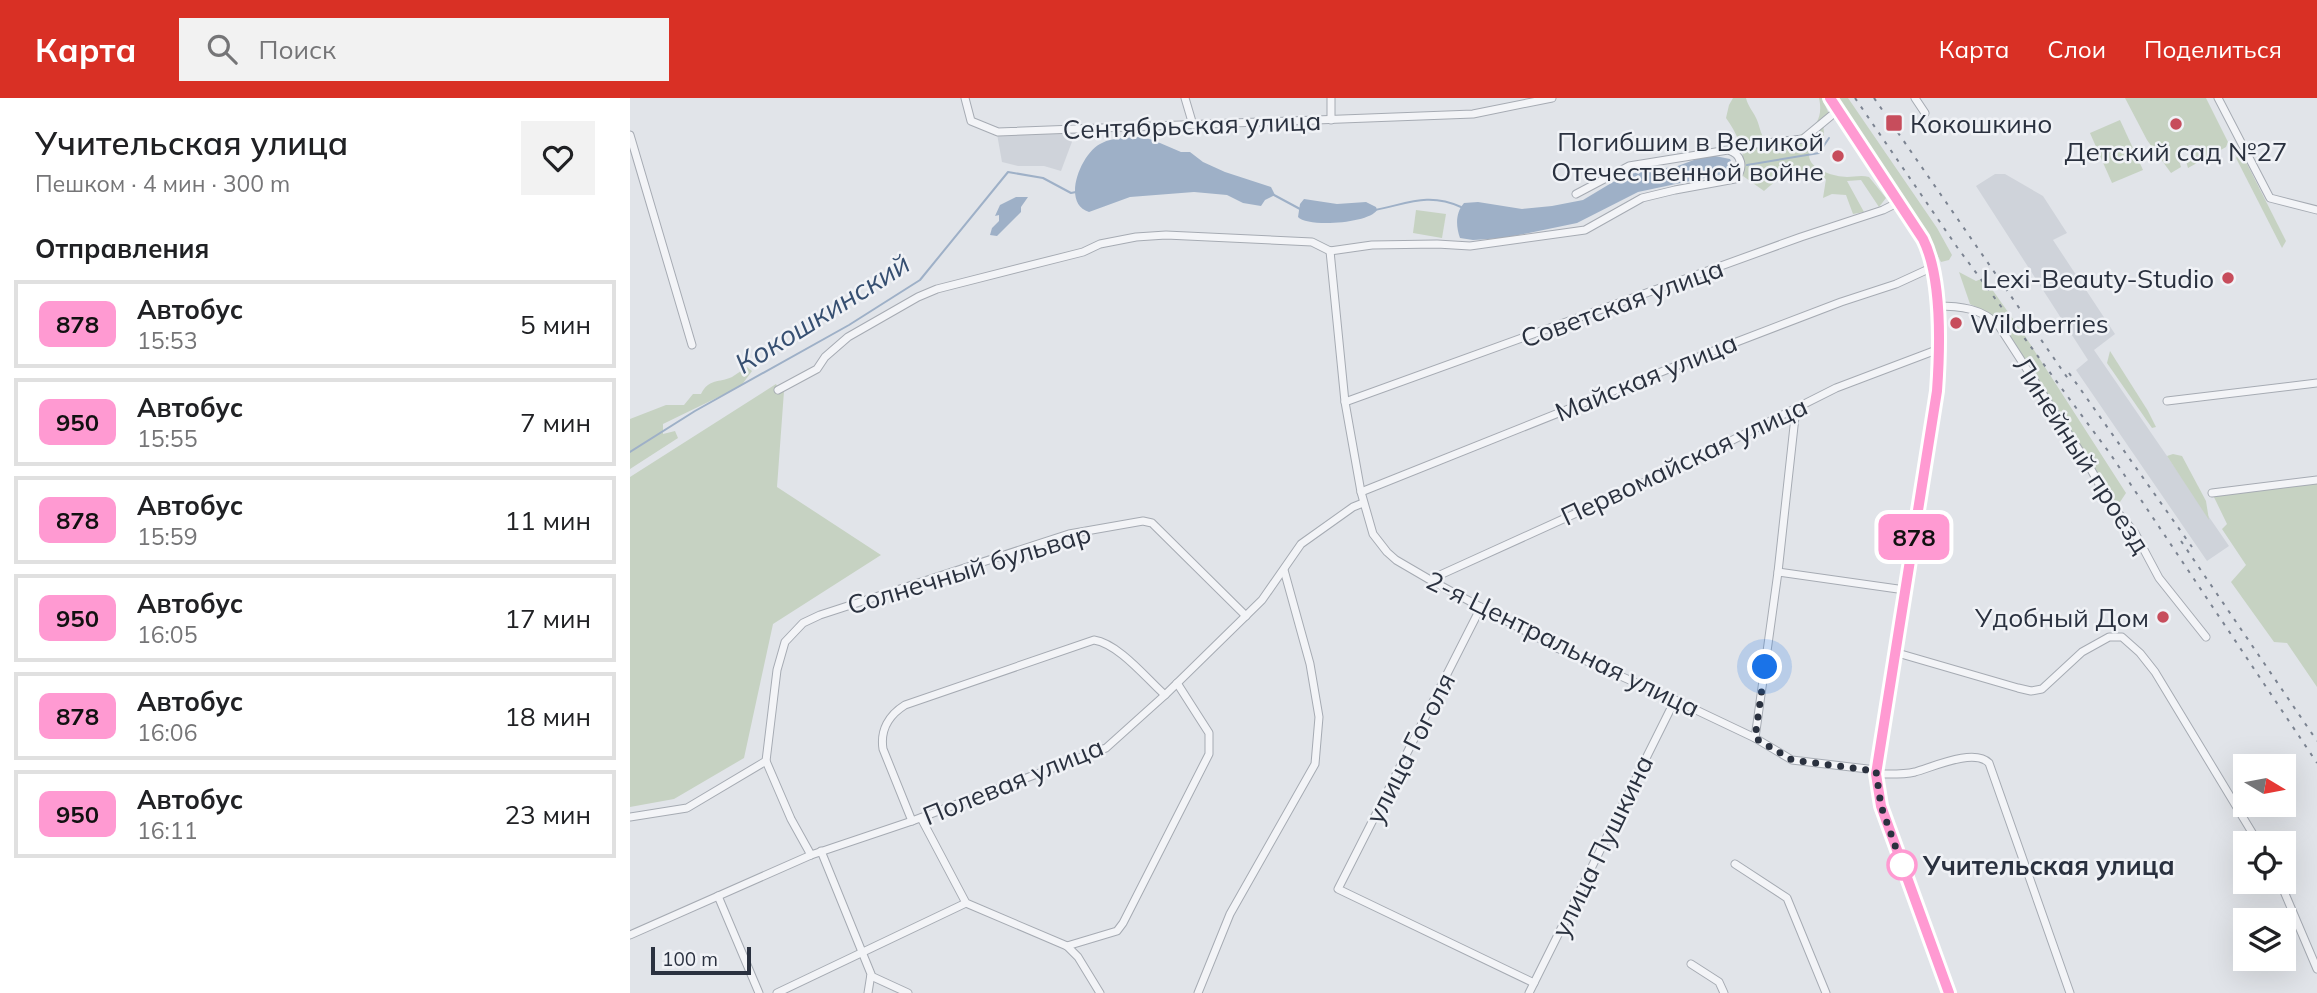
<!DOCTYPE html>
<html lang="ru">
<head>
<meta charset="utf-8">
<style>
	:root { --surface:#fff; --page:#f2f2f2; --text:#202124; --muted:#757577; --line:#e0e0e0; --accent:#d93025 }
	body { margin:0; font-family:Mulish,sans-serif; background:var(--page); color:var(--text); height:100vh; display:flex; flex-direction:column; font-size:26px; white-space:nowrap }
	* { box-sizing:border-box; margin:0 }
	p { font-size:23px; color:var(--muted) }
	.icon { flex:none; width:38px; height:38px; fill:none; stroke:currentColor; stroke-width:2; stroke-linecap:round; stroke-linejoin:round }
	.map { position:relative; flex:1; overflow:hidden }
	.details { display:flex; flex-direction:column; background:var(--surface); width:630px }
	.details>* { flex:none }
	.badge { padding:0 14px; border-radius:10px; font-size:24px; line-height:46px }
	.needle { width:46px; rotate:100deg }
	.fabs { position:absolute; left:1603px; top:656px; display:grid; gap:14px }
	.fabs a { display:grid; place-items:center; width:63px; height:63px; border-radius:0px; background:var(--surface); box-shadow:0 7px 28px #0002; font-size:35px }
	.scale { position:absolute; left:21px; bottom:18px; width:100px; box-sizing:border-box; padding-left:7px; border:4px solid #2a313f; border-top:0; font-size:19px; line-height:24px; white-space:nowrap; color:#2a313f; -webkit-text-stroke:5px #f0f2f6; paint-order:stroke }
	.you { position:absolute; width:35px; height:35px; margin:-18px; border:5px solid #fff; border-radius:50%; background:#1a73e8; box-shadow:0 0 0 10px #1a73e833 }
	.map>.badge { position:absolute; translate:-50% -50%; box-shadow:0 0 0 4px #fff }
	h2 { padding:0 35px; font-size:26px; line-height:63px }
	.round { display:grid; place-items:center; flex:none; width:74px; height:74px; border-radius:0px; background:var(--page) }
	.headline { display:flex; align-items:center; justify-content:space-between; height:119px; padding:0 35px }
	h1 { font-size:33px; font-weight:600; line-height:52px }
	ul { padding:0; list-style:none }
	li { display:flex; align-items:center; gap:21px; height:88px; margin:0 14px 10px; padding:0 21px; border:4px solid var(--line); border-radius:0px }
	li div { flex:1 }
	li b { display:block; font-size:26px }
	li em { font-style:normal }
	li .badge { min-width:77px; font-weight:700; text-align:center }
	header { display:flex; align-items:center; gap:42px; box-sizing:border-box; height:98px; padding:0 35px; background:var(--accent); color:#fff }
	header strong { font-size:33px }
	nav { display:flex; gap:38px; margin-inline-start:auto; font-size:24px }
	.search { width:490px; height:63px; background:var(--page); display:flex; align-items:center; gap:18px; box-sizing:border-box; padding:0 24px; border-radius:0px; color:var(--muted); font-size:26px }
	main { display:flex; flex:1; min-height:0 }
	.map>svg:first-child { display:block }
	.built { fill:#cfd3da }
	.green { fill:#c6d2c2 }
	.water { fill:#9eb0c7 }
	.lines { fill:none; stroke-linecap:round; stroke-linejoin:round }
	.stream { stroke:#9eb0c7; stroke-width:2 }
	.street-casing { stroke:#a6abb3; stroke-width:9 }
	.secondary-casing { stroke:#a6abb3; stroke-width:11 }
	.street { stroke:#f3f4f7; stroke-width:7 }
	.secondary { stroke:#fff; stroke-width:10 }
	.rail { stroke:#7b8391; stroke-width:2; stroke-dasharray:3.5 7; stroke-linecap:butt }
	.line-casing { stroke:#fff; stroke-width:16 }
	.line { stroke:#ff9ad2; stroke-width:10 }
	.walk { stroke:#2a313f; stroke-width:7; stroke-dasharray:0 12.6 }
	.poi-dot { fill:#c74d5c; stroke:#f0f2f6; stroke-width:2.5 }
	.stop-dot { fill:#fff; stroke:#ff9ad2; stroke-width:3.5 }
	.labels { text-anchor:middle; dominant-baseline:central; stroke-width:5; stroke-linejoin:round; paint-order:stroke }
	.poi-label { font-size:26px; fill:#2a313f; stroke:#f0f2f6; text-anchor:end }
	.street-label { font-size:26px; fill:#2a313f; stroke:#f0f2f6 }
	.stop-label { font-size:26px; font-weight:bold; fill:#2a313f; stroke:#f0f2f6; text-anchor:start }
	.water-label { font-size:28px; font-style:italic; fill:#364f71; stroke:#f0f2f6 }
</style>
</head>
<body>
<header>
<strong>Карта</strong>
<div class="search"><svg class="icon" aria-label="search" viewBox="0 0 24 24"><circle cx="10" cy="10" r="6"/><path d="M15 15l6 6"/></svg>Поиск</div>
<nav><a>Карта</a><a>Слои</a><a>Поделиться</a></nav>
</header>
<main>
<section class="details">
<div class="headline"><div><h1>Учительская улица</h1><p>Пешком · 4 мин · 300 m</p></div><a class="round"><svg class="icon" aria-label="heart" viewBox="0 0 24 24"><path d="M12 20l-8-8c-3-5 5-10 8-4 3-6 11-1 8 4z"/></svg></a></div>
<h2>Отправления</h2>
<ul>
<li><span class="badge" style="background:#ff9ad2;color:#111">878</span><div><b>Автобус</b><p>15:53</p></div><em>5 мин</em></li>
<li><span class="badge" style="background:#ff9ad2;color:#111">950</span><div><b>Автобус</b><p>15:55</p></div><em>7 мин</em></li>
<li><span class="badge" style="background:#ff9ad2;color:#111">878</span><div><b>Автобус</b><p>15:59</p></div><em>11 мин</em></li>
<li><span class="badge" style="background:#ff9ad2;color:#111">950</span><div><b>Автобус</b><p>16:05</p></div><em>17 мин</em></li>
<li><span class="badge" style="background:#ff9ad2;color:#111">878</span><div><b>Автобус</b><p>16:06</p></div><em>18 мин</em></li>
<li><span class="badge" style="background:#ff9ad2;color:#111">950</span><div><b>Автобус</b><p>16:11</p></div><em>23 мин</em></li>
</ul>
</section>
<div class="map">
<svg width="1687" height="895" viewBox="0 0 1687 895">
	<rect width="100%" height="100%" fill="#e1e4e9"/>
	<g class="built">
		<polygon points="446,33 431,73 414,68 388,68 372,64 367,36"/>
		<polygon points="1365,76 1375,76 1413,98 1437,135 1423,142 1485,236 1464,252 1599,448 1577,463 1446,272 1458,262 1346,88"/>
	</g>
	<g class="green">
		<path d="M 1103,0 L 1116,0 C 1118,9 1124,14 1127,22 C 1131,32 1130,37 1138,45 C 1164,39 1197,36 1189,0 L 1192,0 L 1199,16 L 1193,21 L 1194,37 C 1190,41 1185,45 1182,49 C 1169,69 1203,79 1217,79 C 1224,79 1231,77 1239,79 L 1256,100 L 1249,109 L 1231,82 L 1217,83 L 1234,114 L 1223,116 L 1216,97 L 1202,96 L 1193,100 L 1196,81 C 1169,69 1156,73 1134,93 L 1113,78 C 1116,57 1109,38 1096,20 L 1099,7 Z"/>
		<polygon points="1207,0 1218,0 1307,130 1322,157 1319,162 1311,164 1292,128"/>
		<polygon points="1495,0 1576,0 1598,44 1596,49 1558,70 1556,63 1566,52 1565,47 1559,47 1548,59 1551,69 1541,75 1517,42"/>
		<polygon points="1490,22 1513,72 1482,85 1460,35"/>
		<polygon points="1609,55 1612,56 1656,143 1652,150 1606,60"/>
		<polygon points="786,112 816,116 812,140 783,135"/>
		<polygon points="1329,174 1346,183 1354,180 1395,238 1496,395 1488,407 1478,396 1461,363 1371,226 1364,218 1340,206"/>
		<polygon points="1480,253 1518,313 1526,329 1522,330 1477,265"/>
		<path d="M 117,269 L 122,273 L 111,288 L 33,326 L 33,336 L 45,333 L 48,340 L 0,371 L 0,321 L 36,307 L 54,307 L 63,296 L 71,296 C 79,280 89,285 102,279 C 107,276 112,272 117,269 Z"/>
		<polygon points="146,286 149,292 154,293 147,389 251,457 143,526 114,660 44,701 0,709 0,379"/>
		<polygon points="1543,356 1552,358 1576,403 1579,422 1537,358"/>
		<polygon points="1687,382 1687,589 1657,545 1644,544 1601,484 1616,467 1592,431 1597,426 1582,395"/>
	</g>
	<g class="water">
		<path d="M 511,39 L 523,42 L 551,54 L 560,54 L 573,64 L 595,74 L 641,89 L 645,97 L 635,102 L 631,108 L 613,105 L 597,97 L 564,94 L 500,99 L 459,114 C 430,105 452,53 472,45 C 483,39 499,40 511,39 Z"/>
		<path d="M 1085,58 L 1100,61 L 1103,68 L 1093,76 L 1008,94 L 947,125 L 874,140 L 843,142 L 830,140 C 826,129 825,115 834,105 L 848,104 L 892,111 L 922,108 L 953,102 L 993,78 L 1017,72 L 1045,69 L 1072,59 Z"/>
		<polygon points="386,99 398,99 391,109 391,114 367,138 360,137 362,130 369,123 369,117 365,118 370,107"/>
		<path d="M 674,101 L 707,106 L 736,104 L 746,109 L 747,112 C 740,125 678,130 668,119 L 670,106 Z"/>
	</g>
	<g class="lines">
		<g class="stream">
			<polyline points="1117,67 1189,55 1199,40"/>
			<polyline points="644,97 670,111"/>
			<path d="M 745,112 C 777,106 798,94 831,109"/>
			<polyline points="0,354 65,313 219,227 290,182 378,74 413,80 441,95 446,94"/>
		</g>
		<defs>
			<g id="street">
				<polyline points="335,0 341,23 368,34 843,16 922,0"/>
				<polyline points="555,0 563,27"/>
				<polyline points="701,0 701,22"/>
				<polyline points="1285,0 1295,15"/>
				<polyline points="1588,0 1640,100 1687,112"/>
				<polyline points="0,37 62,247"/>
				<polyline points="1102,53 1116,47 1173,41 1208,12"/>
				<polyline points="700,153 715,304 731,394 743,436 757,454 766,462 802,483 929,551 1045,602 1125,640 1162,662 1246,672"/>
				<path d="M 700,153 L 742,147 L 807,146 L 840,148 L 955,132 L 1012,100 L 1045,92 L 1105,81 C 1115,70 1112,56 1098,52 L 999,68 L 946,96"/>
				<path d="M 1306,208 C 1330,208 1352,210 1369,228 L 1458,366 L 1479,404 L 1505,435 L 1529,480 L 1576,539"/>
				<polyline points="148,292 187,271 195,259 218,239 288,199 307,191 453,154 470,146 506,139 536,137 682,144 700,153"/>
				<polyline points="1537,303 1687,285"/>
				<polyline points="715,304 1171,139 1253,112 1269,104"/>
				<polyline points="731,394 1096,248 1211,204 1266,186 1303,169"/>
				<polyline points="1582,395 1687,382"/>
				<polyline points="1148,474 1275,492"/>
				<polyline points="802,483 810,477 1061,363 1206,290 1309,251"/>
				<polyline points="851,509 708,791 904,885"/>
				<polyline points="1264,554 1388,590 1401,593 1412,591 1452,554 1479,539 1492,539 1510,555 1525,574 1629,746"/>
				<polyline points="1125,640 1148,474 1166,310"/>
				<path d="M 1246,676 C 1259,676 1272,677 1285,674 C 1303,669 1344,650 1359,665 L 1440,895"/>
				<polyline points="0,719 57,710 136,663"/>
				<polyline points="291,720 336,805 437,848 448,859 470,895"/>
				<path d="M 282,723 L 253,651 C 250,632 259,617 275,607 L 464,542 C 489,546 516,580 535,597"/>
				<polyline points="191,753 241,876 238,895"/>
				<polyline points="181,757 161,721 136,663 147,572 155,544 173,525 190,517 439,436 513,423 522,425 616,518"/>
				<polyline points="1105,766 1157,800 1196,895"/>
				<polyline points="1650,784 1687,871"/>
				<polyline points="88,798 129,895"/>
				<polyline points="0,837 181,757 282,723 476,650 535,597 632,502 671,446 723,409 733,405"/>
				<polyline points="437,848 487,833 493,825 579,656 579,635 547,585"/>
				<polyline points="1061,866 1089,884 1094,895"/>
				<polyline points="241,878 278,895"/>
				<polyline points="147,895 336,805"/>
				<polyline points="568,895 600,816 685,666 689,619 680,566 654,472"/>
				<polyline points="899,895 1045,602"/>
			</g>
			<path id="secondary" d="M 1200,0 L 1293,141 C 1312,178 1311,251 1307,293 L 1246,676 L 1251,708 L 1319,895"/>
		</defs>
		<use href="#street" class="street-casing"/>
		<use href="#secondary" class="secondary-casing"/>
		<use href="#street" class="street"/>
		<use href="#secondary" class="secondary"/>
		<g class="rail">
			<polyline points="1225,0 1327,149 1481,357 1687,665"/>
			<polyline points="1244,0 1441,285"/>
			<polyline points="1439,275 1562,449"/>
			<polyline points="1551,443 1687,643"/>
		</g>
	</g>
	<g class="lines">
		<defs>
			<path id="line" d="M 1200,0 L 1293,141 C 1312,179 1310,251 1307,293 L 1246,676 L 1251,708 L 1319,895"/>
		</defs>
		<use href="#line" class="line-casing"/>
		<use href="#line" class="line"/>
		<polyline class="walk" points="1135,569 1125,640 1162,662 1246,673 1251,708 1272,767"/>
	</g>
	<g class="poi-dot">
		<rect x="1255" y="16" width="18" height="18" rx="3.5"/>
		<circle cx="1546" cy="26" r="7"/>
		<circle cx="1208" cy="58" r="7"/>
		<circle cx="1598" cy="180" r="7"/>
		<circle cx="1326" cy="225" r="7"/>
		<circle cx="1533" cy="519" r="7"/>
	</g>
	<circle class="stop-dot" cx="1272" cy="767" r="14"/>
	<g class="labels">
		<g class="poi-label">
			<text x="1280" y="25" text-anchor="start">Кокошкино</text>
			<text x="1194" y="43">Погибшим в Великой<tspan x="1194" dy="30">Отечественной войне</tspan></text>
			<text x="1546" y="53" text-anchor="middle">Детский сад №27</text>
			<text x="1584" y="180">Lexi-Beauty-Studio</text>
			<text x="1340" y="225" text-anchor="start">Wildberries</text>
			<text x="1519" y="519">Удобный Дом</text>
		</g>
		<g class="street-label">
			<text transform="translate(562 27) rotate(-2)">Сентябрьская улица</text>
			<text transform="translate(992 205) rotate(-20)">Советская улица</text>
			<text transform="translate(1016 279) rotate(-22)">Майская улица</text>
			<text transform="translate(1452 357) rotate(57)">Линейный проезд</text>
			<text transform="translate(1054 363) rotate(-25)">Первомайская улица</text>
			<text transform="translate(339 471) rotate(-17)">Солнечный бульвар</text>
			<text transform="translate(933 546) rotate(26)">2-я Центральная улица</text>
			<text transform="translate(780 650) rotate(-63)">улица Гоголя</text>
			<text transform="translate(383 683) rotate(-22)">Полевая улица</text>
			<text transform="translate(972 748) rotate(-64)">улица Пушкина</text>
		</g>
		<g class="stop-label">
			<text x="1293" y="767">Учительская улица</text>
		</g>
		<g class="water-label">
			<text transform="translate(192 215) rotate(-32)">Кокошкинский</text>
		</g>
	</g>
</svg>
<div class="fabs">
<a><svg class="needle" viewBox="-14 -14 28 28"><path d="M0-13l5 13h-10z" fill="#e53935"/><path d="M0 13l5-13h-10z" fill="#757577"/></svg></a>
<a><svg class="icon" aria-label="locate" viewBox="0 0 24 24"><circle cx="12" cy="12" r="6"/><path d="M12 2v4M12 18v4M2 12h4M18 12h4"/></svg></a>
<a><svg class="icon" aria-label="layers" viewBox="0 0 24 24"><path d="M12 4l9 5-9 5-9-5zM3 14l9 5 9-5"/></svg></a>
</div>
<div class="scale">100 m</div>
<div class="you" style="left:1135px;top:569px"></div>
<b class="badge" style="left:1284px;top:439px;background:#ff9ad2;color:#111">878</b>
</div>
</main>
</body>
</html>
